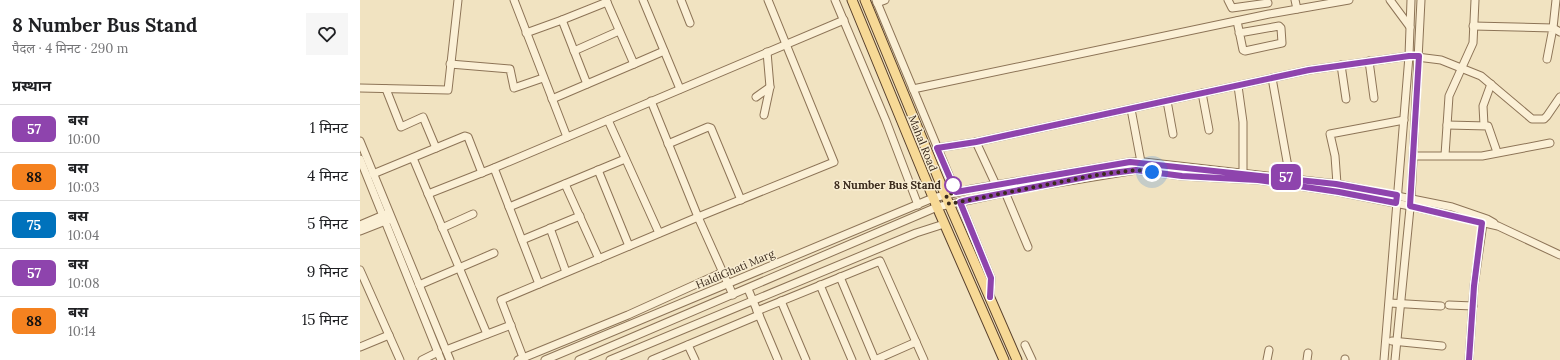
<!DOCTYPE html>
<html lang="hi">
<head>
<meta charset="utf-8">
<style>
	:root { --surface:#fff; --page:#f6f6f6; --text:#202124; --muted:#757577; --line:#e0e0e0 }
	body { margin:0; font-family:Lora,"Noto Sans Devanagari",serif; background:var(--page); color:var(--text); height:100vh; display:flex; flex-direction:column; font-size:15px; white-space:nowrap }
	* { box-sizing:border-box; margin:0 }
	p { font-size:13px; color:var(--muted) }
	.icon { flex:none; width:22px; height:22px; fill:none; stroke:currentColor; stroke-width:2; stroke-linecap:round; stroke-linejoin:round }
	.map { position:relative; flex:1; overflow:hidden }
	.sheet { display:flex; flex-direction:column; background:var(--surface); width:360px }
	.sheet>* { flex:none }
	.badge { padding:0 8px; border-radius:6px; font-size:14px; line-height:26px }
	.you { position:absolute; width:20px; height:20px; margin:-10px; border:3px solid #fff; border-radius:50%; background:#1a73e8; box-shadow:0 0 0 6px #1a73e833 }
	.map>.badge { position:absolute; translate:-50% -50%; box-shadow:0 0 0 2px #fff }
	h2 { padding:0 12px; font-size:15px; line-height:36px }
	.round { display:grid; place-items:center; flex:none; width:42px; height:42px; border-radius:0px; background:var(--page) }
	.summary { display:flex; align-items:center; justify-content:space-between; height:68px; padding:0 12px }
	h1 { font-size:19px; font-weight:700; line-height:30px }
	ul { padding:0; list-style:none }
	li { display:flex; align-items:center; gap:12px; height:48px; padding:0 12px; border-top:1px solid var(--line) }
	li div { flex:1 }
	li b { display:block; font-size:15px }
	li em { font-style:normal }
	li .badge { min-width:44px; font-weight:700; text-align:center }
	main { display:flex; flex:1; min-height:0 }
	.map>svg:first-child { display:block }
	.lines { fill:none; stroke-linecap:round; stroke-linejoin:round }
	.minor-casing { stroke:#8d7457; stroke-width:9 }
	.major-casing { stroke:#5a412c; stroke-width:11 }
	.minor { stroke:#fbf0d6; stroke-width:7 }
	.major { stroke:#f7d996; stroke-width:9 }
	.line-casing { stroke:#fff; stroke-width:9 }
	.line { stroke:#8e44ad; stroke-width:6 }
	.walk { stroke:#3b2b1d; stroke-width:4; stroke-dasharray:0 7.2 }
	.stop-dot { fill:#fff; stroke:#8e44ad; stroke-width:2 }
	.labels { text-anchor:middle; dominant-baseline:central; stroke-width:3; stroke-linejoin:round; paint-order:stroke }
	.street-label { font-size:11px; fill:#3b2b1d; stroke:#f8edd2 }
	.stop-label { font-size:11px; font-weight:bold; fill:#3b2b1d; stroke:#f8edd2; text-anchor:end }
</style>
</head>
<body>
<main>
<section class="sheet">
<div class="summary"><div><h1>8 Number Bus Stand</h1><p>पैदल · 4 मिनट · 290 m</p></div><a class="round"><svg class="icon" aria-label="heart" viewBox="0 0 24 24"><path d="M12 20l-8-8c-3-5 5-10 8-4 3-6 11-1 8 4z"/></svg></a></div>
<h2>प्रस्थान</h2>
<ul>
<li><span class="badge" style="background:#8e44ad;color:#fff">57</span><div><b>बस</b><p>10:00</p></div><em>1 मिनट</em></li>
<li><span class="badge" style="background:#f58220;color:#111">88</span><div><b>बस</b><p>10:03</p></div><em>4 मिनट</em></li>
<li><span class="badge" style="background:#0072bc;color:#fff">75</span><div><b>बस</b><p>10:04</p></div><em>5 मिनट</em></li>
<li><span class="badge" style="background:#8e44ad;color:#fff">57</span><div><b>बस</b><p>10:08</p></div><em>9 मिनट</em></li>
<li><span class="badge" style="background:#f58220;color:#111">88</span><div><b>बस</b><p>10:14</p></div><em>15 मिनट</em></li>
</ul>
</section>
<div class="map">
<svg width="1200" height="360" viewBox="0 0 1200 360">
	<rect width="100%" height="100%" fill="#f1e3c1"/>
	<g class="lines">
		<defs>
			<g id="minor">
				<polyline points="154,0 207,137"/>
				<polyline points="246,0 274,64 304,51"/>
				<polyline points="283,0 320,89"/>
				<polyline points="321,0 330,23"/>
				<polyline points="475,0 526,121 558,205"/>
				<polyline points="516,0 596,192"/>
				<polyline points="868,0 872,8 908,3"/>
				<polyline points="935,0 937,9"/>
				<polyline points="1030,0 1050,27"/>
				<polyline points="1196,0 1193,28 1200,32"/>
				<polyline points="517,3 525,0"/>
				<polyline points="202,20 247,2"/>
				<path d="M 877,21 C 879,31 881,40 883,50 L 885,51 L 922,43 L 921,28 L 919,26 L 879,33"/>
				<polyline points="1113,26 1193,28 1187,59"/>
				<polyline points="166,33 202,20 227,84"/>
				<polyline points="214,51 259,31"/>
				<polyline points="1009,61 1014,98"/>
				<polyline points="90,64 150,69 154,88 183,78"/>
				<polyline points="981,65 986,99"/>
				<polyline points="912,78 930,178"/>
				<polyline points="878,86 883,122 883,173"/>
				<polyline points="0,88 88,90 98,0"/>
				<polyline points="26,89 41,127 63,117 76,148"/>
				<polyline points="553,89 909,14 989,0"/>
				<polyline points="842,93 849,130"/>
				<polyline points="396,97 410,87"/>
				<polyline points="192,99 274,64"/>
				<polyline points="291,101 338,217 373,295"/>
				<polyline points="807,101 813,134"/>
				<polyline points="771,109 781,162"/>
				<polyline points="404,115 410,87 407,52"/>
				<polyline points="248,120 299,233"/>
				<polyline points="1087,125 1128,126 1137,152"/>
				<polyline points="1124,125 1123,106 1131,84"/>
				<polyline points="0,141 90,360"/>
				<polyline points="308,144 348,127 351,128 381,200"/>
				<polyline points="577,148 616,142"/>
				<polyline points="1085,155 1089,96 1113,43 1115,0"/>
				<polyline points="1054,156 1122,156 1190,143"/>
				<polyline points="53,158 127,334"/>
				<polyline points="0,159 81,360"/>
				<polyline points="134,168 179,284"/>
				<polyline points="238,170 269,246"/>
				<polyline points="13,174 105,136 108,137 122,173"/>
				<polyline points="205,184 239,259"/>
				<polyline points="977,184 975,156 970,134 1044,120"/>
				<polyline points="636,185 616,142 949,70 1049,56 1081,60 1121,76 1172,119 1184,119 1187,116 1200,97"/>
				<polyline points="645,192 668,247"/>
				<polyline points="68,194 134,168 484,20"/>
				<polyline points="600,202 631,278 630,295"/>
				<polyline points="149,207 265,159"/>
				<polyline points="0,225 26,214"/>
				<polyline points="82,228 113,214"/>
				<polyline points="190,228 206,272"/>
				<polyline points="0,231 28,220"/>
				<polyline points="162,240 220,216"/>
				<polyline points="0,270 40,360"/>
				<polyline points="480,277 515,360"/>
				<polyline points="59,285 134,253"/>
				<polyline points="460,285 492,360"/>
				<polyline points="388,289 418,360"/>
				<polyline points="421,301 446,360"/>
				<polyline points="1030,303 1081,306"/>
				<polyline points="1089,305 1113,306"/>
				<polyline points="397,311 520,261 564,360"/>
				<polyline points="1032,341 1082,346"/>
				<polyline points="328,345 335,360"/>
				<polyline points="665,345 672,360"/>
				<polyline points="0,347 29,335"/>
				<polyline points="86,350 151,325"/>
				<polyline points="62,360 78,352"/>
				<polyline points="158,360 268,315 363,272"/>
				<polyline points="164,360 141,300 338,217 474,162 408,0"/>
				<polyline points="185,360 573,198 612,189 770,162 784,162 977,184 1092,207 1127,219 1134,223"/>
				<polyline points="219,360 577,207 672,187 776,170 822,176 898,180 979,192 1050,206 1138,226 1200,255"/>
				<polyline points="250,360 556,233 584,224"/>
				<polyline points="292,360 399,315"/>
				<polyline points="515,360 556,342"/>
				<polyline points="907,360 909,350"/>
				<polyline points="947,360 948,353"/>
				<polyline points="985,360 985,359"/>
				<polyline points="1024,360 1049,56 1051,0"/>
				<polyline points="1035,360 1051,198 1061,0"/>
				<polyline points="1109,360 1114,286 1123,223"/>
			</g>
			<g id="major">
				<polyline points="492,0 577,207 644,360"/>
				<polyline points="505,0 589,204 657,360"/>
			</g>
		</defs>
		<use href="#minor" class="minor-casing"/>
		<use href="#major" class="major-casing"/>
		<use href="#minor" class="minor"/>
		<use href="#major" class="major"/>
	</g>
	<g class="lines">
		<defs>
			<polyline id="line" points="630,297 631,278 600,202 608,200 736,175 776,170 822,176 898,180 979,192 1036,203 1037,195 976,184 770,162 596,192 577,148 616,142 949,70 1049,56 1059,56 1050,206 1122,223 1114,286 1109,360"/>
		</defs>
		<use href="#line" class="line-casing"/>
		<use href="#line" class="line"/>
		<polyline class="walk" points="593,185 591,181 596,192 586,195 589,204 736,175 776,170 792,172"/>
	</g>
	<circle class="stop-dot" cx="593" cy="185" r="8"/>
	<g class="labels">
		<g class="street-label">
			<text transform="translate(563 143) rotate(68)">Mahal Road</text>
			<text transform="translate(375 269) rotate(-23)">HaldiGhati Marg</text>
		</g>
		<g class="stop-label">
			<text x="581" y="185">8 Number Bus Stand</text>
		</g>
	</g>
</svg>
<div class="you" style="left:792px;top:172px"></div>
<b class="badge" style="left:926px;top:177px;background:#8e44ad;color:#fff">57</b>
</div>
</main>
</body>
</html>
